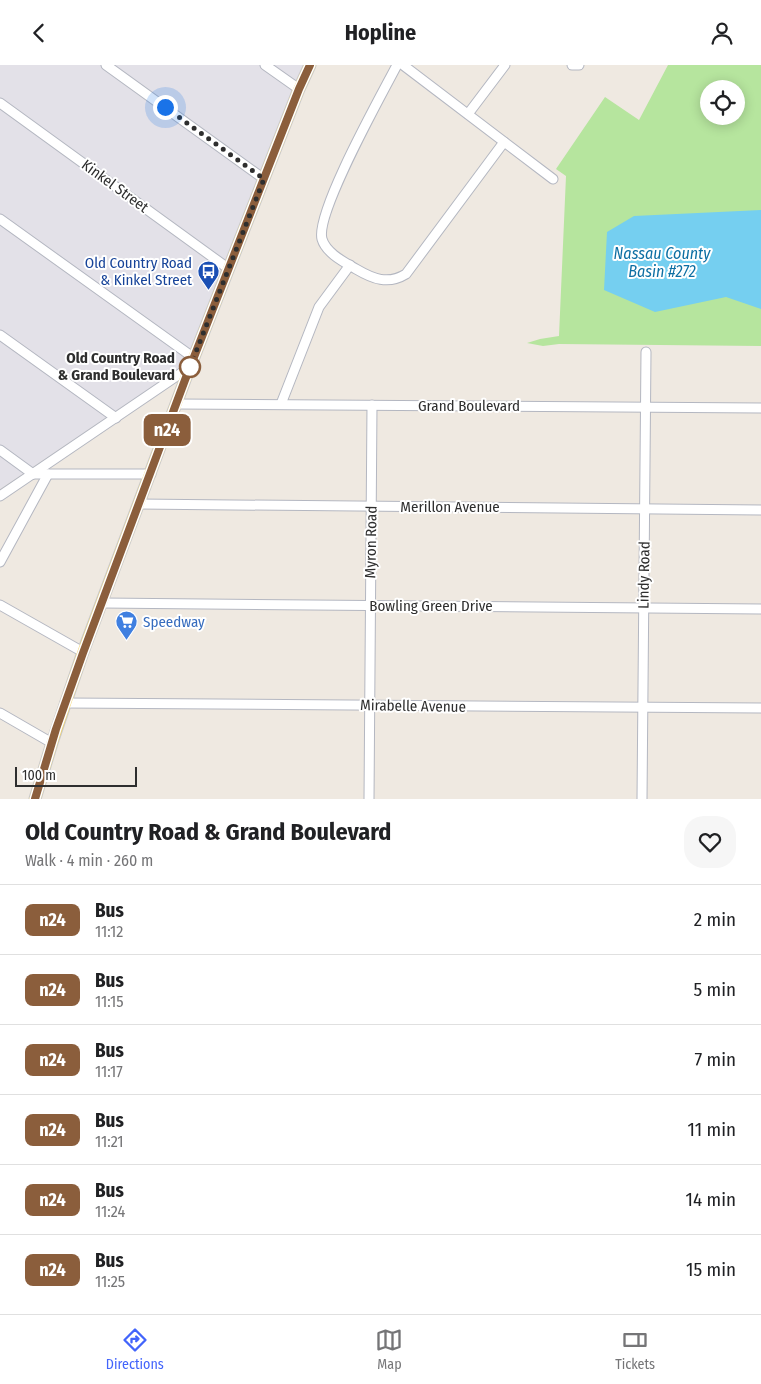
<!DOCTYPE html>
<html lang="en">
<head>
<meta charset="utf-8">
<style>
	:root { --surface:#fff; --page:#f6f6f6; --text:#202124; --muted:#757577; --line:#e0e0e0; --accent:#4264fb }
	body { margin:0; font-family:"Fira Sans Condensed",sans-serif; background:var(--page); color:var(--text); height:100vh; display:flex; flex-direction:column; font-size:19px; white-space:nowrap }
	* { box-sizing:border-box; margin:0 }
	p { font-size:16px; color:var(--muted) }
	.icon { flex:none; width:28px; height:28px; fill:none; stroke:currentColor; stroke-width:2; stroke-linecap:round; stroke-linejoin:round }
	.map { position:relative; height:734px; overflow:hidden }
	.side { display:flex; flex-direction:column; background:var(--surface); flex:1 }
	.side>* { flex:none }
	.badge { padding:0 10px; border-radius:8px; font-size:18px; line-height:32px }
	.tools { position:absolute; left:700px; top:15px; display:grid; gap:10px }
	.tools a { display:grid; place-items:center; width:45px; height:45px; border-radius:50%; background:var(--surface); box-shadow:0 2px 12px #0003; font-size:25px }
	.scale { position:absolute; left:15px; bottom:12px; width:122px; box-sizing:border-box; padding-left:5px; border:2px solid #2e2e2e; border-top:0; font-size:14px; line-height:18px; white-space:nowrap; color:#2e2e2e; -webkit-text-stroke:4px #fff; paint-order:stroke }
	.you { position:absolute; width:25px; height:25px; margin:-12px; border:4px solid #fff; border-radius:50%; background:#1a73e8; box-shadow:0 0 0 8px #1a73e833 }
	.map>.badge { position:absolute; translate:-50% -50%; box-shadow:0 0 0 2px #fff }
	.round { display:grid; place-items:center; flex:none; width:52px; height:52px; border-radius:20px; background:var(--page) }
	.head { display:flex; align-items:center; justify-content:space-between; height:85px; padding:0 25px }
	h1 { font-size:24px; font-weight:700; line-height:38px }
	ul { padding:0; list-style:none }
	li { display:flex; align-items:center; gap:15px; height:70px; padding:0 25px; border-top:1px solid var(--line) }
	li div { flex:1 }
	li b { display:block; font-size:19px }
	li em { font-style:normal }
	li .badge { min-width:55px; font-weight:700; text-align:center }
	header { display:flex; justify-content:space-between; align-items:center; height:65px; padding:0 25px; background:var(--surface); font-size:22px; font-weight:700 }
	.tab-bar { display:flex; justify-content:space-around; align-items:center; height:70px; border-top:1px solid var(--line); background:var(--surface); font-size:14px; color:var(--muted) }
	.tab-bar a { display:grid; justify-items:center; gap:2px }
	.tab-bar .current { color:var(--accent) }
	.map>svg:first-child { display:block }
	.industrial { fill:#e3e1e8 }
	.green { fill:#b6e59e; fill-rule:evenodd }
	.water { fill:#75cff0 }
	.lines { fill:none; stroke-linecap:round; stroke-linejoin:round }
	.minor-casing { stroke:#b4b7c1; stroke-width:11 }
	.major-casing { stroke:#c9c9c9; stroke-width:13 }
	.minor { stroke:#fff; stroke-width:9 }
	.major { stroke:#f2d163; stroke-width:11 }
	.line-casing { stroke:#fff; stroke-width:11 }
	.line { stroke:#8b5e3c; stroke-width:8 }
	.walk { stroke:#2e2e2e; stroke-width:5; stroke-dasharray:0 9 }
	.stop-dot { fill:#fff; stroke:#8b5e3c; stroke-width:2.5 }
	.labels { text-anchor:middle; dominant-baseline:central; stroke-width:4; stroke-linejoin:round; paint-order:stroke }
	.street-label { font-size:15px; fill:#2e2e2e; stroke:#fff }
	.transit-label { font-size:15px; fill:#164399; stroke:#fff; text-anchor:end }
	.stop-label { font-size:15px; font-weight:bold; fill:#2e2e2e; stroke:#fff; text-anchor:end }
	.shop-label { font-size:15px; fill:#366cbe; stroke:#fff; text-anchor:start }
	.water-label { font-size:16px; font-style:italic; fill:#0d6fa3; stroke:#fff }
</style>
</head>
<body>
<header><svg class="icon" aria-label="back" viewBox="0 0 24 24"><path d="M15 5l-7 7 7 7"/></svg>Hopline<svg class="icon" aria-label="person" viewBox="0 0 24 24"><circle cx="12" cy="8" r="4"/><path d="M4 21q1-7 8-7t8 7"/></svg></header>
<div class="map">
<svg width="761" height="734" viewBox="0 0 761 734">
	<rect width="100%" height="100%" fill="#efe9e1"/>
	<polygon class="industrial" points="0,0 305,0 184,300 0,424"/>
	<path class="green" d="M 668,0 L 761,0 L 761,281 L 559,279 L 543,281 L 527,278 L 540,274 L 559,271 L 566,111 L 556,104 L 605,32 L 639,55 ZM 709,24 L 736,24 L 736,51 L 709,51 Z"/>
	<polygon class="water" points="761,145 761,244 726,232 655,247 604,225 607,167 634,151"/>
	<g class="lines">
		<defs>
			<g id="minor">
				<polyline points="106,0 264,114"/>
				<polyline points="265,0 299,24"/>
				<path d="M 397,0 C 382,29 315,148 322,174 C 326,188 344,197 356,204 C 373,214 388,220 406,209 L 504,77"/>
				<polyline points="403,0 553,114"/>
				<polyline points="572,0 579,0"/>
				<polyline points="0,38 229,204"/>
				<polyline points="468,49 505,0"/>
				<polyline points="0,154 194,293"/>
				<polyline points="0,270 116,353"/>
				<polyline points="176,339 761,343"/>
				<polyline points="281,339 319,242 350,200"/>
				<polyline points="0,385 33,409"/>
				<polyline points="33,409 151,409"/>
				<polyline points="0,431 190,302"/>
				<polyline points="139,439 761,445"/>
				<polyline points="0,497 48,409"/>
				<polyline points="102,538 761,544"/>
				<polyline points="0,540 83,587"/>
				<polyline points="65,638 761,643"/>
				<polyline points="0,648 52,678"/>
				<polyline points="369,734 372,340"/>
				<polyline points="642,734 646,287"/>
			</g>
			<polyline id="major" points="35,734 52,678 83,587 185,315 299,24 310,0"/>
		</defs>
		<use href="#minor" class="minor-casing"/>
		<use href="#major" class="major-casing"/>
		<use href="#minor" class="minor"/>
		<use href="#major" class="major"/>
	</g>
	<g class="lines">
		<defs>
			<polyline id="line" points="35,734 56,664 83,588 185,315 299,24 310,0"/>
		</defs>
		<use href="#line" class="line-casing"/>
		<use href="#line" class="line"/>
		<polyline class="walk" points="165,42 264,114 190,302"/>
	</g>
	<defs>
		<symbol id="bus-pin" viewBox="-11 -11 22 30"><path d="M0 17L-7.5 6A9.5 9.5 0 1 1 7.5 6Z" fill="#1a4fb4" stroke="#fff"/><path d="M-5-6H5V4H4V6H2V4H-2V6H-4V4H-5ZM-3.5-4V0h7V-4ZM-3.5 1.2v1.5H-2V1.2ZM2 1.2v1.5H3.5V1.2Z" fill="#fff"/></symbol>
		<symbol id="supermarket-pin" viewBox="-11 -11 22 30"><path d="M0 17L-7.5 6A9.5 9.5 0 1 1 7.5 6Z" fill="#3f7fe0" stroke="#fff"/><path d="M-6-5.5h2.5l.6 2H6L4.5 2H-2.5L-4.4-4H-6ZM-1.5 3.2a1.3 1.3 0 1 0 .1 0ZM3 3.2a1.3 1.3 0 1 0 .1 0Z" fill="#fff"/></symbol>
	</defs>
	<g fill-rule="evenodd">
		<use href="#bus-pin" x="196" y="194" width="25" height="34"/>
		<use href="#supermarket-pin" x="114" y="544" width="25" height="34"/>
	</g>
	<circle class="stop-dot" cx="190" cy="302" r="10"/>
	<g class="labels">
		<g class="street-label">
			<text transform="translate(115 121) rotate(36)">Kinkel Street</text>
			<text x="469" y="341">Grand Boulevard</text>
			<text x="450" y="442">Merillon Avenue</text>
			<text transform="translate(371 477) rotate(-89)">Myron Road</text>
			<text transform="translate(644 510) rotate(-89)">Lindy Road</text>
			<text x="431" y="541">Bowling Green Drive</text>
			<text transform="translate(413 641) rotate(1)">Mirabelle Avenue</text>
		</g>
		<g class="transit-label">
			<text x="192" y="198">Old Country Road<tspan x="192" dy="17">&amp; Kinkel Street</tspan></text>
		</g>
		<g class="stop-label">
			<text x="175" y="293">Old Country Road<tspan x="175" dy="17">&amp; Grand Boulevard</tspan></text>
		</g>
		<g class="shop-label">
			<text x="143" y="557">Speedway</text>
		</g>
		<g class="water-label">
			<text x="662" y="188">Nassau County<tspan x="662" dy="18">Basin #272</tspan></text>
		</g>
	</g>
</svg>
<div class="tools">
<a><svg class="icon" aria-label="locate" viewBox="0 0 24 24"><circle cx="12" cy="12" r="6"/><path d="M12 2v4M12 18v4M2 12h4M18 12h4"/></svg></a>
</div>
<div class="scale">100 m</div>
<div class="you" style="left:165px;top:42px"></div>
<b class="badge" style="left:167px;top:365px;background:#8b5e3c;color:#fff">n24</b>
</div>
<section class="side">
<div class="head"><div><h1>Old Country Road &amp; Grand Boulevard</h1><p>Walk · 4 min · 260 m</p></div><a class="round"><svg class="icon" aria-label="heart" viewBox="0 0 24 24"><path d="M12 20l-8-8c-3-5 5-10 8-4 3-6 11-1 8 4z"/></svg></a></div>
<ul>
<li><span class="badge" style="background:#8b5e3c;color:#fff">n24</span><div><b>Bus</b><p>11:12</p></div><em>2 min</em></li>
<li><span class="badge" style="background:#8b5e3c;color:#fff">n24</span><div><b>Bus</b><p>11:15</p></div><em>5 min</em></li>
<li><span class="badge" style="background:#8b5e3c;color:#fff">n24</span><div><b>Bus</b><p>11:17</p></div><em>7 min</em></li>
<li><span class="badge" style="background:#8b5e3c;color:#fff">n24</span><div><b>Bus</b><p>11:21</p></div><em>11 min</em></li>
<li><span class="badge" style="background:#8b5e3c;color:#fff">n24</span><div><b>Bus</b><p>11:24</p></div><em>14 min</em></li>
<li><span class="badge" style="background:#8b5e3c;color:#fff">n24</span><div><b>Bus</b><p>11:25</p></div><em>15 min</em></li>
</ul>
</section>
<nav class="tab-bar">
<a class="current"><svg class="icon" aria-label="directions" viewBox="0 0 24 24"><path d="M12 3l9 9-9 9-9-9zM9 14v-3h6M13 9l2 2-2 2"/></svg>Directions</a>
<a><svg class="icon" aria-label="map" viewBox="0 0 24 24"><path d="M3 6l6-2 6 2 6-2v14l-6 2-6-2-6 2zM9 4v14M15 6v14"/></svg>Map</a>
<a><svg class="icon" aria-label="tickets" viewBox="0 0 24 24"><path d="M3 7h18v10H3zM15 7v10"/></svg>Tickets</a>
</nav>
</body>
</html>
